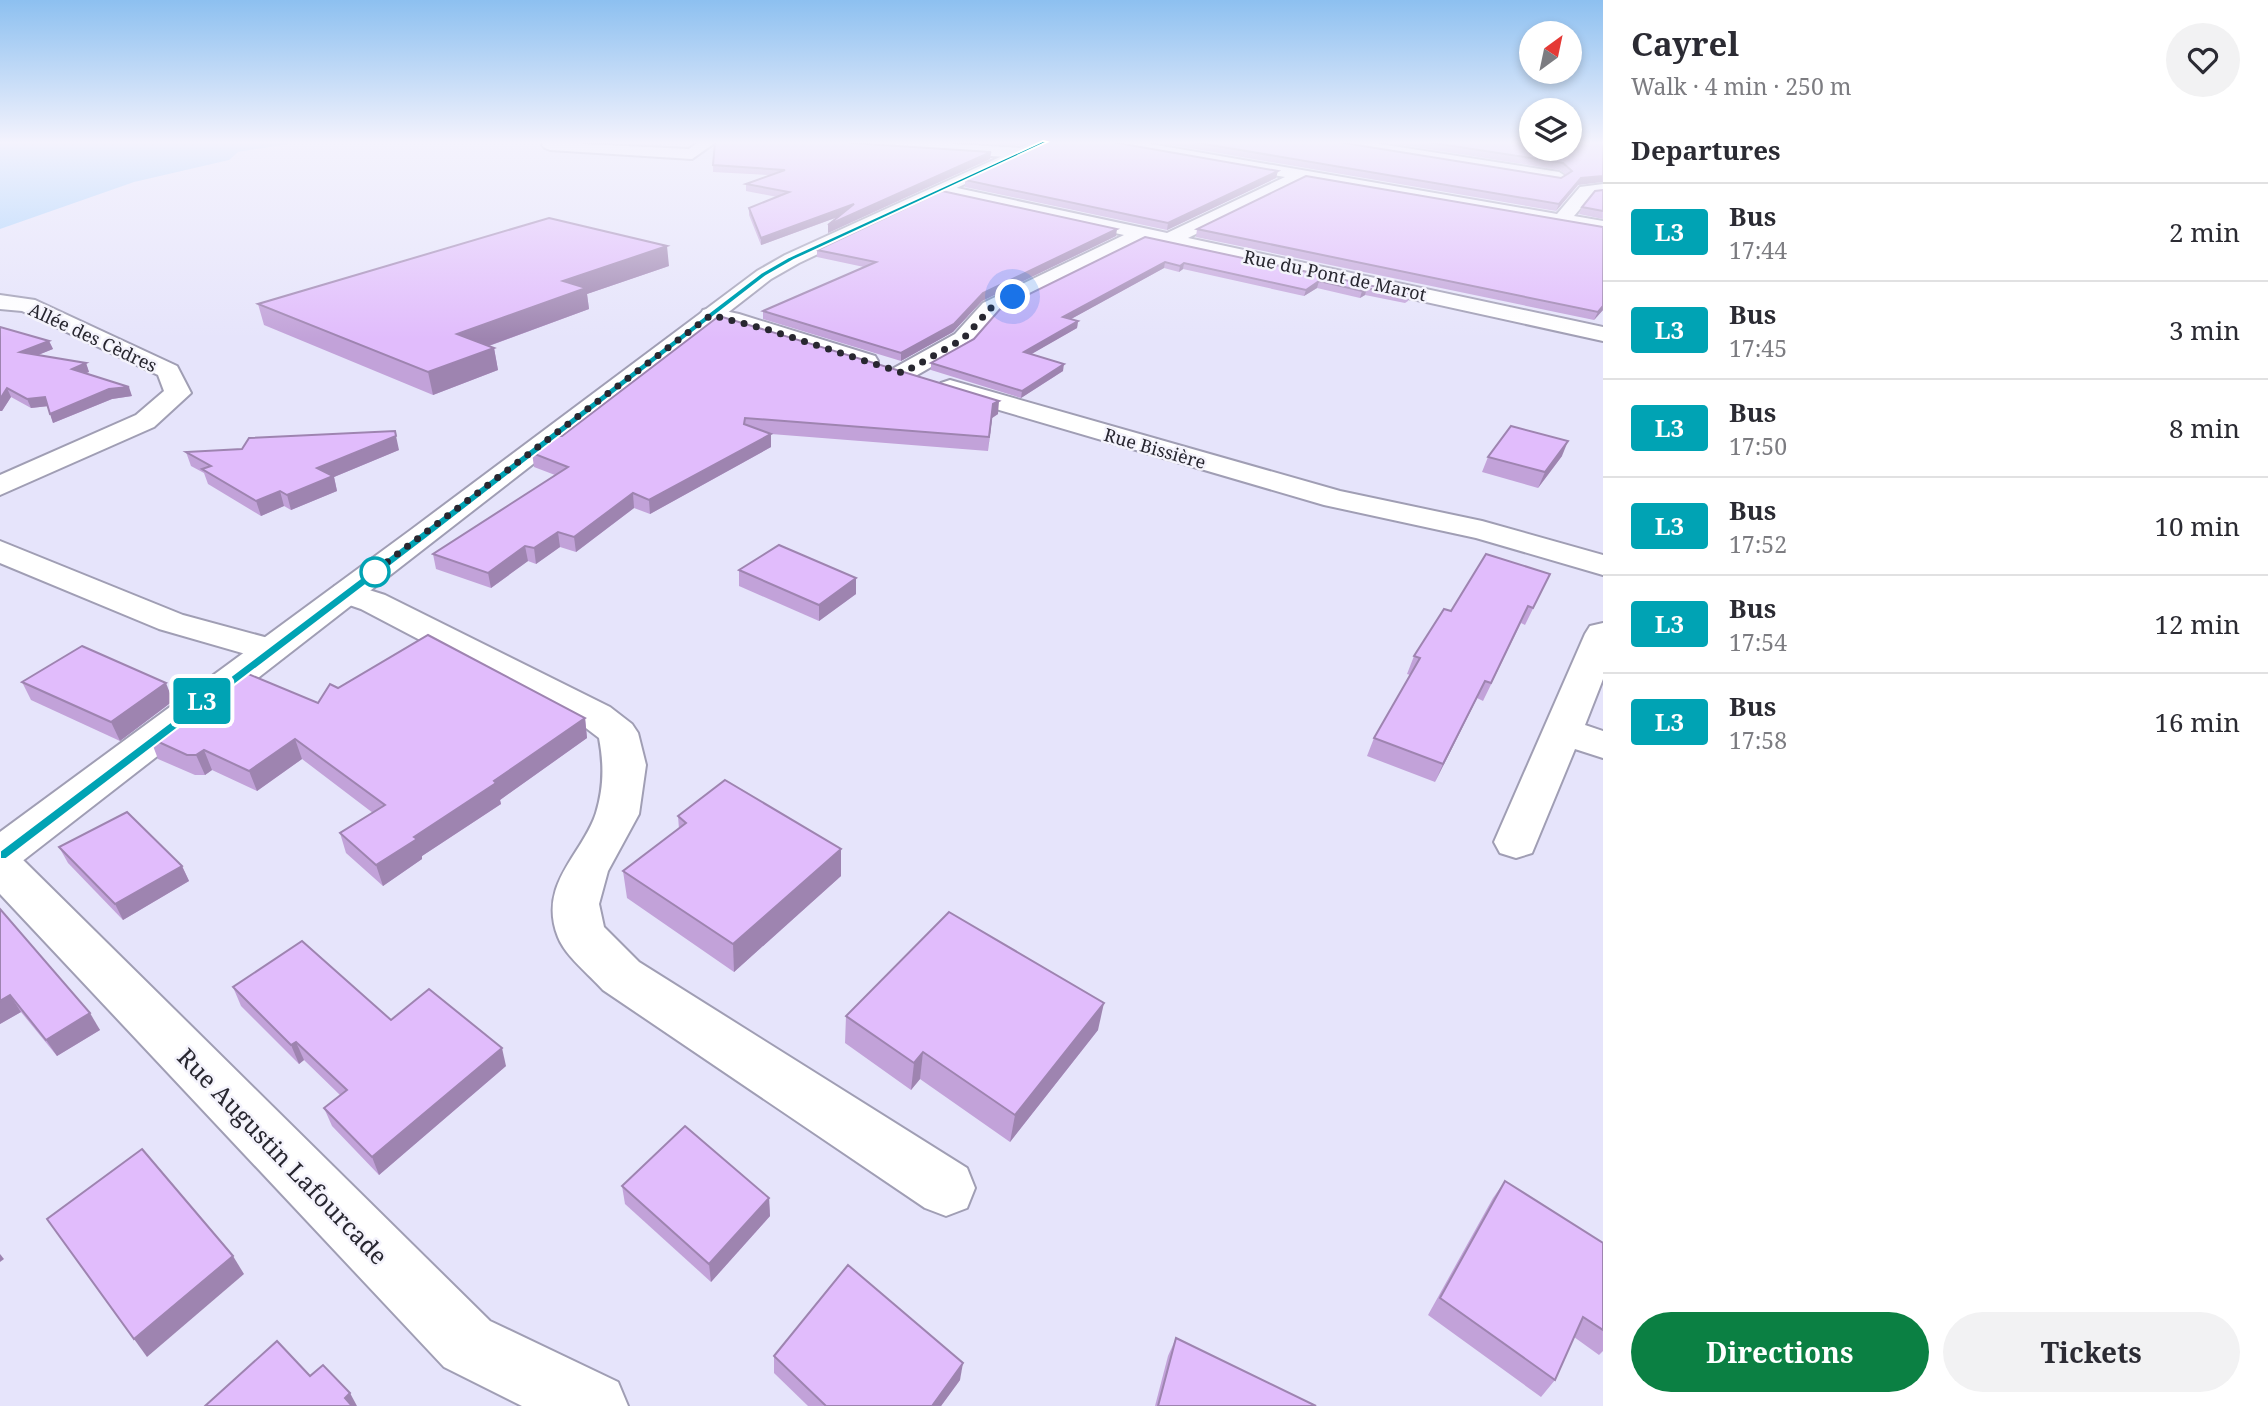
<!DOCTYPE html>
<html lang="en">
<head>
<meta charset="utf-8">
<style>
	:root { --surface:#fff; --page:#f2f2f3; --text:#2b2b33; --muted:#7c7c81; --line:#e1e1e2; --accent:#0b8043 }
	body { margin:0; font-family:"Noto Serif",serif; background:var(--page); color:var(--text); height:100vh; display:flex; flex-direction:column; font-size:26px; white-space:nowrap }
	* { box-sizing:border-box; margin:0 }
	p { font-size:23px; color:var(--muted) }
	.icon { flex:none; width:38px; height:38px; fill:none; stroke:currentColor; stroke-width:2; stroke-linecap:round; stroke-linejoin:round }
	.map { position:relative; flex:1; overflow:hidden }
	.panel { display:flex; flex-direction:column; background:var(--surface); width:665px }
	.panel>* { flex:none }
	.badge { padding:0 14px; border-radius:5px; font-size:24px; line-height:46px }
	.needle { width:46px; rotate:33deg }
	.fabs { position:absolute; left:1519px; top:21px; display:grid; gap:14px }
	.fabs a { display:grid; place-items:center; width:63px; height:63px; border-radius:50%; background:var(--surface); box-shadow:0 4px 10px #0003; font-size:35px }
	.you { position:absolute; width:35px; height:35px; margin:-18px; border:5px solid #fff; border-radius:50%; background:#1a73e8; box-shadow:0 0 0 10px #1a73e833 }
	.map>.badge { position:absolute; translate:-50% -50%; box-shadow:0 0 0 4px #fff }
	h2 { padding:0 28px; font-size:26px; line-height:63px }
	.round { display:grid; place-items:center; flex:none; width:74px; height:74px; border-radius:37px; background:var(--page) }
	.summary { display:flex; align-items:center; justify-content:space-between; height:119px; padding:0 28px }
	h1 { font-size:33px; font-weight:700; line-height:52px }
	.action { display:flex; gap:14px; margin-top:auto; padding:14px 28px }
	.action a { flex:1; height:80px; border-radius:42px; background:var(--accent); color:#fff; font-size:28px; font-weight:700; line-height:80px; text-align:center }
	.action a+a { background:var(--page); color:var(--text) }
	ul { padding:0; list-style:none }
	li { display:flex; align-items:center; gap:21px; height:98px; padding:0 28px; border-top:2px solid var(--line) }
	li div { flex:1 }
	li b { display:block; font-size:26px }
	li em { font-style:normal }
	li .badge { min-width:77px; font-weight:700; text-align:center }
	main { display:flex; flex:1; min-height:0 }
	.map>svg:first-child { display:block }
	.water { fill:#a5d1fc }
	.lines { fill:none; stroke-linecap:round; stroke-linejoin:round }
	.minor-casing { stroke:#a09eb4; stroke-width:4 }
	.major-casing { stroke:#a09eb4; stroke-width:4 }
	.minor { fill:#fff; fill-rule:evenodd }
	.major { fill:#fff; fill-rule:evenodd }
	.wall { fill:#c2a2d9 }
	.shaded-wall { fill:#9e84b0 }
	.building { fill:#e1bcfc; stroke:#9e84b0; stroke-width:2 }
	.line { fill:#00a3b4; stroke:#fff; stroke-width:2 }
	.walk { stroke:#282730; stroke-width:7; stroke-dasharray:0 12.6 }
	.stop-dot { fill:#fff; stroke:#00a3b4; stroke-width:3.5 }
	.labels { text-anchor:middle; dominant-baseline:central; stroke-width:5; stroke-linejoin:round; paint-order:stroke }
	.far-street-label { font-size:18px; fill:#282730; stroke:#f4f3fc }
	.near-street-label { font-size:24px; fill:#282730; stroke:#f4f3fc }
</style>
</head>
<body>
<main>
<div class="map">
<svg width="1603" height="1406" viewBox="0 0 1603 1406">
	<rect width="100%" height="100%" fill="#e6e4fb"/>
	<polygon class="water" points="0,142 299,142 238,152 229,160 134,182 0,229"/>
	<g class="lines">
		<defs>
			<g id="minor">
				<polygon points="544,142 689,149 698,142 716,142 692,159 550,150 545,148 542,145"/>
				<polygon points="843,142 922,142 1022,148 1030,153 1022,158 851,147"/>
				<polygon points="1105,142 1139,142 1557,214 1580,187 1603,184 1603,194 1591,196 1574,216 1603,221 1603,233 1304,180 1188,238 1603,327 1603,341 1144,240 999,313 971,344 912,378 903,380 894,378 891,373 894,368 955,334 983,303 1124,235 937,194 934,190 937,186 943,185 1167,233 1285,177 1113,147"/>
				<polygon points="1330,142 1367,142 1559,172 1567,177 1559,182 1338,147"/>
				<polygon points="0,295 35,300 177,366 191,393 154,427 0,495 0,475 136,415 164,391 158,375 22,311 0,309"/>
				<polygon points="711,308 739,314 875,356 878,361 875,366 866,368 703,320 700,315 703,310"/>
				<polygon points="950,380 1340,491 1482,521 1603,555 1603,575 1476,538 1324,505 941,393 937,388 941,383"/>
				<polygon points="0,541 183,615 283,642 288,650 283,658 270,661 159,629 0,563"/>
				<path d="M 347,583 L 385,595 L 610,707 L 632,724 L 638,733 L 646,765 L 639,814 L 608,871 L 599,904 L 604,927 L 639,962 L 967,1168 L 975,1188 L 967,1208 L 946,1216 L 925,1208 L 603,990 C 589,974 566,957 558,937 C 537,884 583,854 596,813 C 604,787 604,764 599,738 L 582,725 L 361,609 L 335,600 L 330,593 L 335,586 Z"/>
				<polygon points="1603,623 1603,679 1585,725 1603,731 1603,758 1575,749 1532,853 1516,858 1500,853 1494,842 1585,634 1590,626"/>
				<polygon points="0,849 16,853 490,1321 618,1382 628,1406 522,1406 444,1367 0,894"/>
			</g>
			<polygon id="major" points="1033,142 1053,142 799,263 771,279 16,866 0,871 0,832 412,529 757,271 785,255"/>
		</defs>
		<use href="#minor" class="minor-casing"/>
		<use href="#major" class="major-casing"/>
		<use href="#minor" class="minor"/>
		<use href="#major" class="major"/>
	</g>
	<g class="wall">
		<polygon points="966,142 1027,142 1020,145"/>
		<polygon points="1155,142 1338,142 1561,178 1566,175 1560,170 1384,142 1531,142 1570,149 1578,185 1556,211"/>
		<polygon points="851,143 991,152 990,159 828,233 838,217 761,245 749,215 749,208 777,197 746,191 746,184 769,175 713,172 713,165"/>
		<polygon points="1114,143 1276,178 1167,230 965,187 965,180"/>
		<polygon points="1603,190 1603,219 1579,214 1582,207"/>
		<polygon points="1603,227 1603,310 1594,320 1196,237 1197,229"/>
		<polygon points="1116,236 982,301 953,332 901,361 763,319 763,311 864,267 817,257 817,250"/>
		<polygon points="1145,237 1410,294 1408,301 1405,303 1365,295 1360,298 1317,288 1304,296 1183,269 1179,272 1164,268 1071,319 1078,321 1077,328 1031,354 1063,371 1021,398 931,370 931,363"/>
		<polygon points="669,266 587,294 589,309 489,346 494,348 498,370 433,395 264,325 258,304"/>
		<polygon points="719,316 998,414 992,418 988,451 771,434 771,447 650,514 634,508 576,552 560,547 536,564 528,561 491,588 436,569 433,554 555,475 534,467 532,453 562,436"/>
		<polygon points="0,327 49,341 53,349 38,355 86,363 89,372 86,373 132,396 112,399 53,423 48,406 31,408 11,397 2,411"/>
		<polygon points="399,450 334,477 337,491 291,510 284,506 261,516 208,484 204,473 191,466 186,452"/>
		<polygon points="1562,456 1538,488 1482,472 1488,457"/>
		<polygon points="739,570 856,594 819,621 739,586"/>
		<polygon points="1550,574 1525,625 1521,623 1483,701 1477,698 1435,782 1367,756 1374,738 1410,675 1407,674 1414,656 1451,611"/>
		<polygon points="22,682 173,701 120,741 31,700"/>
		<polygon points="338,688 585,718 587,738 500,800 501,804 422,856 422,859 383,886 346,853 340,833 373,813 302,759 257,791 212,770 205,775 195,775 158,759 150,738 318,703"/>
		<polygon points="678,816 841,849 841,876 734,972 627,898 623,871 679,829"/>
		<polygon points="59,847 182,866 189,881 123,920 68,863"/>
		<polygon points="0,909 100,1030 57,1056 21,1012 0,1024"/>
		<polygon points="233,987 391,1020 506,1066 379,1175 332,1126 324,1108 340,1095 304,1060 299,1064 241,1006"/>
		<polygon points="846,1016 1098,1030 1010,1142 920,1079 911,1090 845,1043"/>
		<polygon points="1505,1181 1603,1243 1603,1351 1599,1355 1574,1337 1555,1380 1541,1397 1428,1315 1493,1198"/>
		<polygon points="622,1186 769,1198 770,1216 711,1282 625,1204"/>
		<polygon points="1176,1338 1316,1406 1155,1406 1168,1356"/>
		<polygon points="774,1356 960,1380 941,1406 808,1406 774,1373"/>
	</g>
	<g class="shaded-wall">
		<polygon points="991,152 990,159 828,233 828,225"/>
		<polygon points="1278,171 1276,178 1167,230 1168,223"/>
		<polygon points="1603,176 1603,182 1578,185 1556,211 1559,204 1581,178"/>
		<polygon points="854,204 854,211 761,245 761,238"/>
		<polygon points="1117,229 1116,236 982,301 953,332 901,361 901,353 983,293"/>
		<polygon points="667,246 669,266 587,294 589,309 461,356 457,334 563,281"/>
		<polygon points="1165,262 1164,268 1062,324 1063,317"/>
		<polygon points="1184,263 1183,269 1179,272 1180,266"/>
		<polygon points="1319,281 1317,288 1304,296 1306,290"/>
		<polygon points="1367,288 1365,295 1360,298 1362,291"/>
		<polygon points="1603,306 1603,310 1594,320 1598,312"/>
		<polygon points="1078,321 1077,328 1023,359 1024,352"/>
		<polygon points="49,341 53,349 23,361 20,352"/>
		<polygon points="494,348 498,370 433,395 428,372"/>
		<polygon points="86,363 89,372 75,377 72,369"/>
		<polygon points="1064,364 1063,371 1021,398 1022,391"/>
		<polygon points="129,387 132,396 112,399 53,423 50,414 109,389"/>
		<polygon points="7,388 11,397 2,411 0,411 0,399"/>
		<polygon points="45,397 49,406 31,408 27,399"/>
		<polygon points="999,401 998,414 992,418 988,451 993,404"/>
		<polygon points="771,434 771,447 650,514 649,500"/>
		<polygon points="396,436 399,450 334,477 337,491 291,510 287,495 317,468"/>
		<polygon points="1568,441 1562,456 1538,488 1545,472"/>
		<polygon points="280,491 284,506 261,516 256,501"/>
		<polygon points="633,493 634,508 576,552 574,537"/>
		<polygon points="558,532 560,547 536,564 534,548"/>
		<polygon points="525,546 528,561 491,588 488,573"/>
		<polygon points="856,578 856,594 819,621 819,605"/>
		<polygon points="1485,681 1477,698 1435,782 1443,764"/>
		<polygon points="166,683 173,701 120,741 111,722"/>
		<polygon points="585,718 587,738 500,800 501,804 422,856 422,859 383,886 376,865 414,837"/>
		<polygon points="295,739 302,759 257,791 249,771"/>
		<polygon points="204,750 212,770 205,775 196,755"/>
		<polygon points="841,849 841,876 734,972 733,944"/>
		<polygon points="182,866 189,881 123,920 115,904"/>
		<polygon points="10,995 21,1012 0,1024 0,1001"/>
		<polygon points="1104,1003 1098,1030 1010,1142 1015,1115"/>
		<polygon points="90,1013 100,1030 57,1056 46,1040"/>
		<polygon points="296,1042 304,1060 299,1064 291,1045"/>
		<polygon points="502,1048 506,1066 379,1175 372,1157"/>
		<polygon points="923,1052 920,1079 911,1090 914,1063"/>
		<polygon points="769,1198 770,1216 711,1282 709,1264"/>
		<polygon points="0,1254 4,1259 0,1262"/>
		<polygon points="233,1256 244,1274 147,1357 134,1339"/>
		<polygon points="963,1363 960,1380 941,1406 932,1406"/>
		<polygon points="350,1393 357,1406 350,1406 345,1398"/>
	</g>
	<g class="building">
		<polygon points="715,142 849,142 851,143 991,152 828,225 854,204 761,238 749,208 789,192 746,184 785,170 713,165"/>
		<polygon points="1046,142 1112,142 1278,171 1168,223 965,180"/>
		<polygon points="1193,142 1338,142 1561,178 1572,171 1563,163 1427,142 1531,142 1531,149 1570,149 1570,142 1603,142 1603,176 1581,178 1559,204"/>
		<polygon points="1306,176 1603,227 1603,306 1598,312 1197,229"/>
		<polygon points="1603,190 1603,211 1582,207 1595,191"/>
		<polygon points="942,191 1117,229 983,293 954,324 901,353 763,311 876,262 817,250"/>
		<polygon points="549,218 667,246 563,281 586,288 457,334 494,348 428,372 258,304"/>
		<polygon points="1145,237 1410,294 1407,297 1367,288 1362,291 1319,281 1306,290 1184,263 1180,266 1165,262 1063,317 1078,321 1024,352 1064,364 1022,391 931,363 974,339 1001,308"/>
		<polygon points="719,316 999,401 993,404 989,437 745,418 744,424 771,434 649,500 633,493 574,537 558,532 534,548 525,546 488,573 433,554 568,467 532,453 553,436 562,436"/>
		<polygon points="0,327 49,341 20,352 86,363 72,369 129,387 109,389 50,414 45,397 27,399 7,388 0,399"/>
		<polygon points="1511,426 1568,441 1545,472 1488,457"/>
		<polygon points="395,431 396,436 317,468 333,476 287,495 280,491 256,501 202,469 211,466 186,452 242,449 249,438"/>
		<polygon points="779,545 856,578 819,605 739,570"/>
		<polygon points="1486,554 1550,574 1533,608 1528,606 1491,683 1485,681 1443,764 1374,738 1420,658 1414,656 1444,609 1451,611"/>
		<polygon points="428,635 585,718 494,781 496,783 414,837 417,839 376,865 340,833 385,805 295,739 249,771 204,750 196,755 187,755 150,738 241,671 318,703 330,684 338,688"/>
		<polygon points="82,646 166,683 111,722 22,682"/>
		<polygon points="725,780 841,849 733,944 623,871 686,823 678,816"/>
		<polygon points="127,812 182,866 115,904 59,847"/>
		<polygon points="0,909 90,1013 46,1040 10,995 0,1001"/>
		<polygon points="949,912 1104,1003 1015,1115 923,1052 914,1063 846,1016"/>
		<polygon points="302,941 391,1020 429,989 502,1048 372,1157 324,1108 347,1090 296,1042 291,1045 233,987"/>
		<polygon points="685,1126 769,1198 709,1264 622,1186"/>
		<polygon points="142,1149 233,1256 134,1339 47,1219"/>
		<polygon points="1505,1181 1603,1243 1603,1330 1583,1317 1555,1380 1440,1298"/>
		<polygon points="848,1265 963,1363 932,1406 826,1406 774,1356"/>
		<polygon points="1176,1338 1316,1406 1158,1406"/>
		<polygon points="277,1341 310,1376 323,1365 350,1393 345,1398 352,1406 205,1406"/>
	</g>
	<linearGradient id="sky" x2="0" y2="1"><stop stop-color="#8dc0f0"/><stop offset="0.42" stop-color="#f4f3fd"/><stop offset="1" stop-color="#f4f3fd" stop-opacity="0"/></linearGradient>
	<rect width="1603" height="339" fill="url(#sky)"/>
	<polygon class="line" points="1043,141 1047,142 794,260 766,276 427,538 6,859 0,859 0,851 419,534 761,273 789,257"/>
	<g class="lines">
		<polyline class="walk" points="375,572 366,578 711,315 769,330 903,373 963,339 991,308 1013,297"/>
	</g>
	<circle class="stop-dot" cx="375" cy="572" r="14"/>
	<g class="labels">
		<g class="far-street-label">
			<text transform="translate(1335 275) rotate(12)">Rue du Pont de Marot</text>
			<text transform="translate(93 337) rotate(25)">Allée des Cèdres</text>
			<text transform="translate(1155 448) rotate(16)">Rue Bissière</text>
		</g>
		<g class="near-street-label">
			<text transform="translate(283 1156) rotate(46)">Rue Augustin Lafourcade</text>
		</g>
	</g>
</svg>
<div class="fabs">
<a><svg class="needle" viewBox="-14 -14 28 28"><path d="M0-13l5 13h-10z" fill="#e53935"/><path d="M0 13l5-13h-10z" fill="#7c7c81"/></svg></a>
<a><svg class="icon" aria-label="layers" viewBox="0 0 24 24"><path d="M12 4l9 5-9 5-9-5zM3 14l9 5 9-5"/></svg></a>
</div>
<div class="you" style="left:1013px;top:297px"></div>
<b class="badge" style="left:202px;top:701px;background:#00a3b4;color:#fff">L3</b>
</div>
<section class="panel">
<div class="summary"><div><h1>Cayrel</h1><p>Walk · 4 min · 250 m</p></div><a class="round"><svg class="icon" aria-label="heart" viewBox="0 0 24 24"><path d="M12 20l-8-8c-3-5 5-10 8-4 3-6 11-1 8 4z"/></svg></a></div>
<h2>Departures</h2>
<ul>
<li><span class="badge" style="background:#00a3b4;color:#fff">L3</span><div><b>Bus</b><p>17:44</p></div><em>2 min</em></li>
<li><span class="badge" style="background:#00a3b4;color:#fff">L3</span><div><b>Bus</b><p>17:45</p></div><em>3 min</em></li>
<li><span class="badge" style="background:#00a3b4;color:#fff">L3</span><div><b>Bus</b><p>17:50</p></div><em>8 min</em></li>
<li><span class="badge" style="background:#00a3b4;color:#fff">L3</span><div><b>Bus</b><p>17:52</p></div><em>10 min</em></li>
<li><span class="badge" style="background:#00a3b4;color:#fff">L3</span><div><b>Bus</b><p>17:54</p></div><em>12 min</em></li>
<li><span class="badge" style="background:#00a3b4;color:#fff">L3</span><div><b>Bus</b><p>17:58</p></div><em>16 min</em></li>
</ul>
<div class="action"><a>Directions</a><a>Tickets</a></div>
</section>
</main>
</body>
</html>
